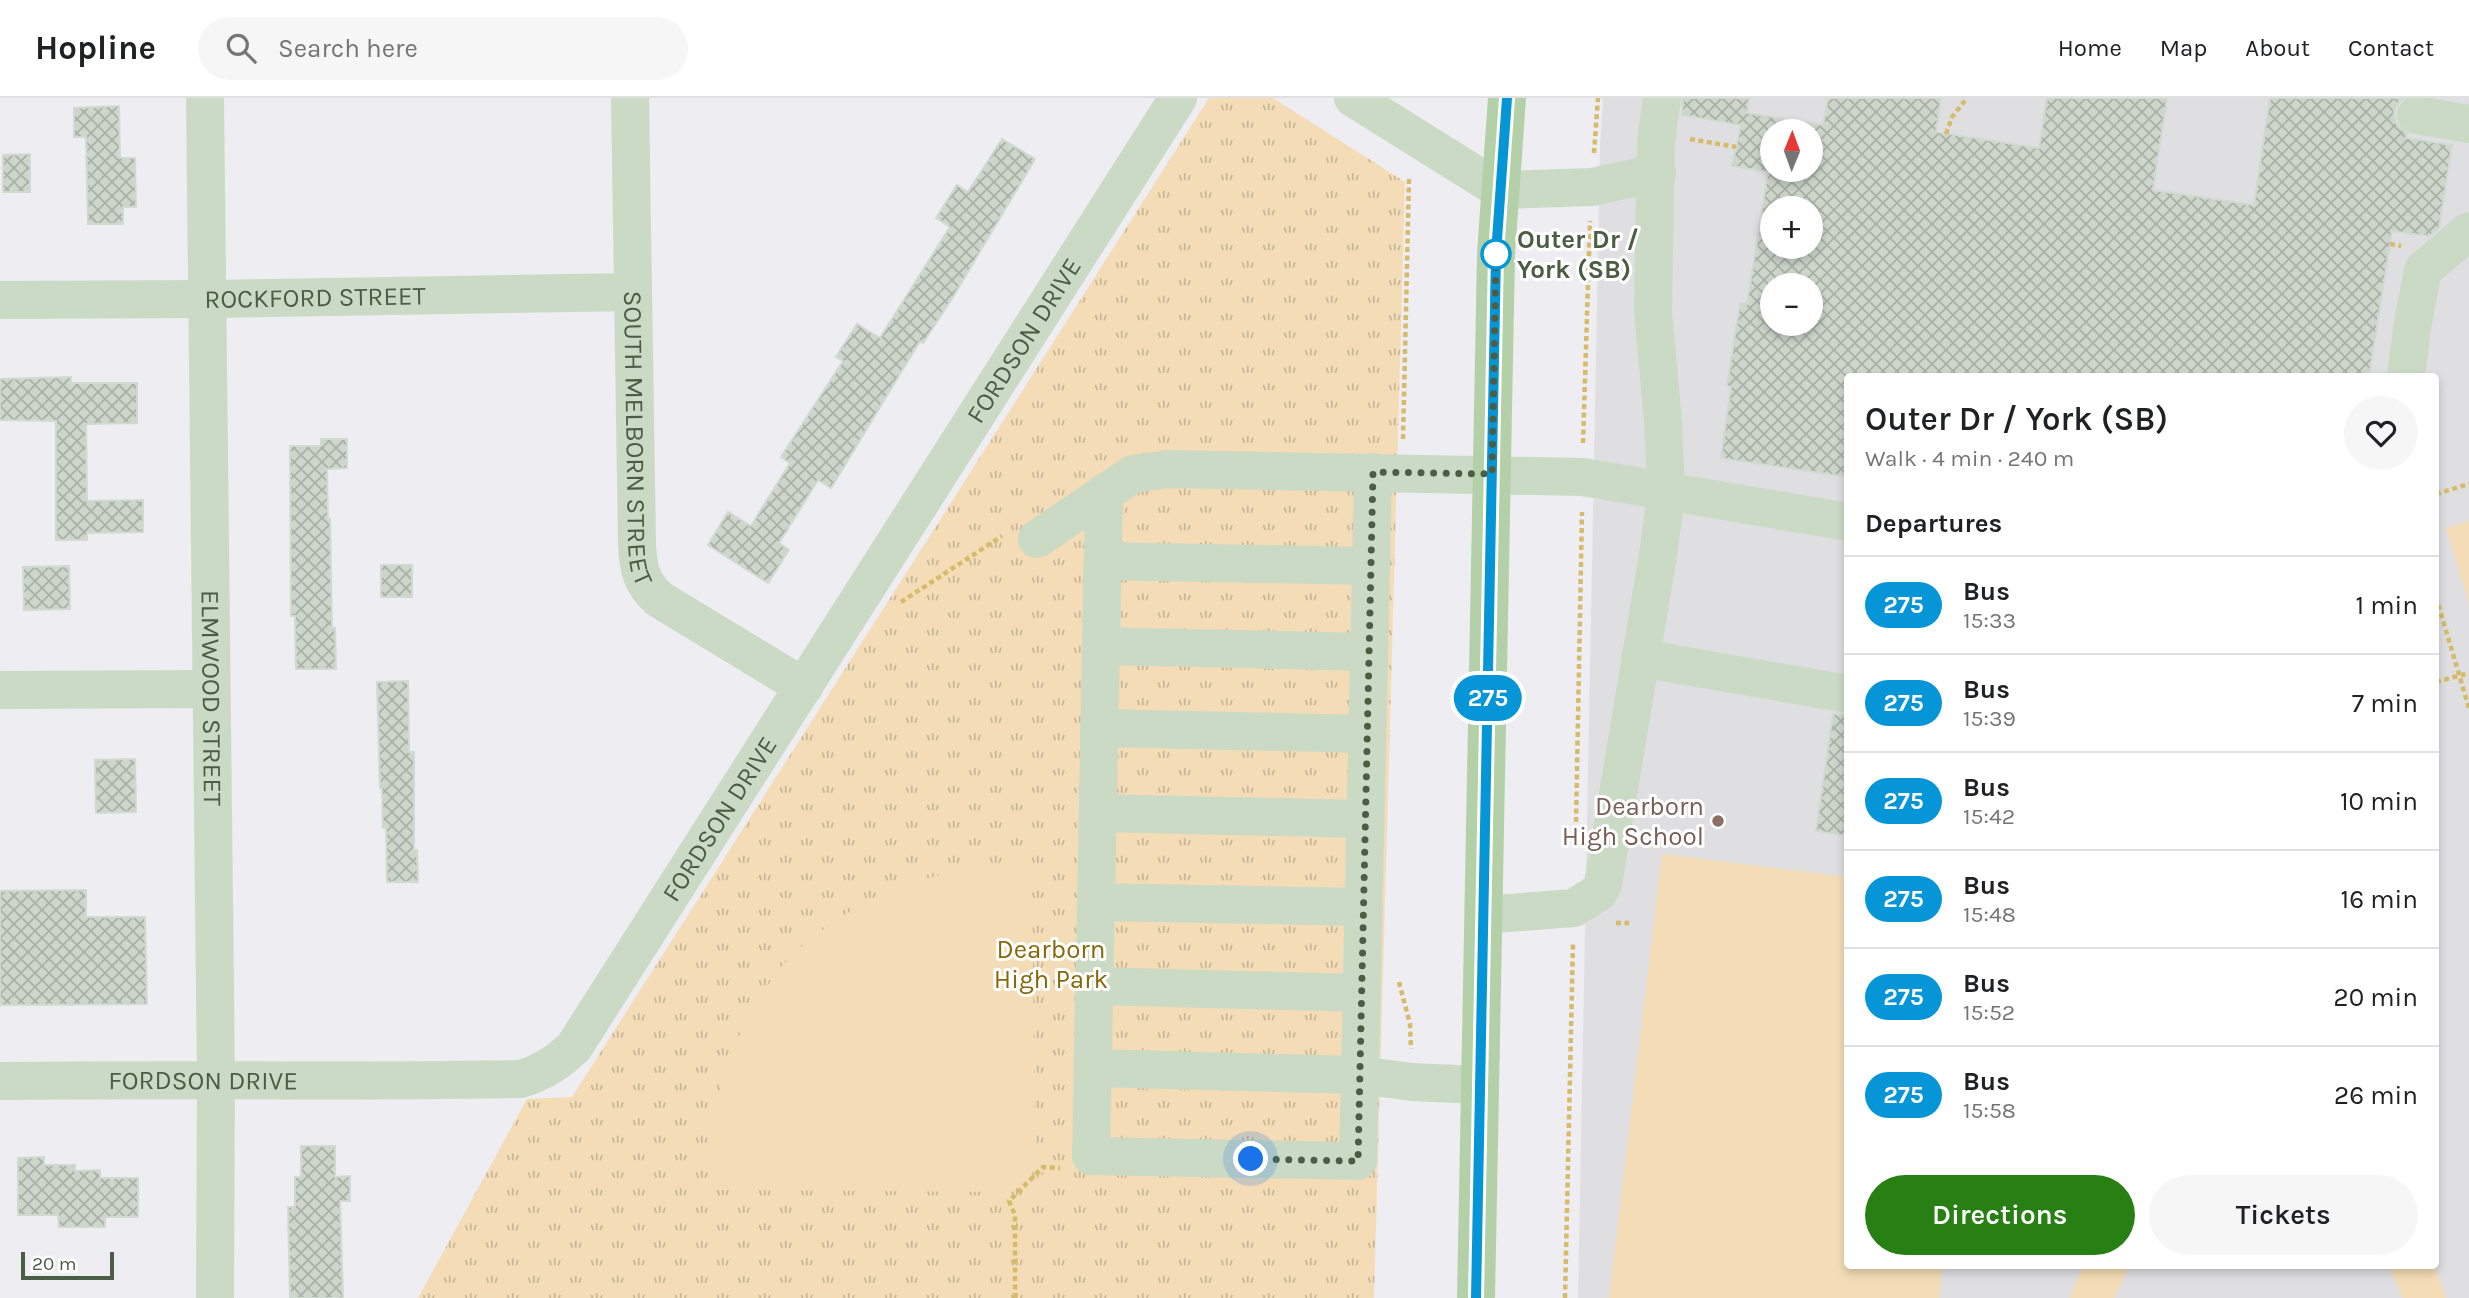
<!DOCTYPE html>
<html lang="en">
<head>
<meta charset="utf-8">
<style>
	:root { --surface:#fff; --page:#f6f6f6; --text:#202124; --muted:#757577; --line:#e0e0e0; --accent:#288015 }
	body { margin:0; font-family:Karla,sans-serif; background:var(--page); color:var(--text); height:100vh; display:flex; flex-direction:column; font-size:26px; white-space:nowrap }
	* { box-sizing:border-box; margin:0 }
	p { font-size:23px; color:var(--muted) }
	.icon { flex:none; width:38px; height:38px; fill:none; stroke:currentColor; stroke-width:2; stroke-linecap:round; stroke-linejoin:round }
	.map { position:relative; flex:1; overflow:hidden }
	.drawer { position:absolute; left:1844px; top:275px; width:595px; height:896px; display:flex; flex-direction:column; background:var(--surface); border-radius:7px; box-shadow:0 4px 10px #0003 }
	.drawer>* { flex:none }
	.badge { padding:0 14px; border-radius:23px; font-size:24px; line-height:46px }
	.needle { width:46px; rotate:1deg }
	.controls { position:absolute; left:1760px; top:21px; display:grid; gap:14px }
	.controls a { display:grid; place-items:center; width:63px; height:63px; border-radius:50%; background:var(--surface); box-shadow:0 4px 10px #0003; font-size:35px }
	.scale { position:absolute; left:21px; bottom:18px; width:93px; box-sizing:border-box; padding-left:7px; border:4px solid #4b5d43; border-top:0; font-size:19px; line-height:24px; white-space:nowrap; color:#4b5d43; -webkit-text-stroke:5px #fff; paint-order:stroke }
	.you { position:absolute; width:35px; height:35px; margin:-18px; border:5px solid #fff; border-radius:50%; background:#1a73e8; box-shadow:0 0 0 10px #1a73e833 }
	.map>.badge { position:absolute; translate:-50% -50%; box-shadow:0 0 0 4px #fff }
	h2 { padding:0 21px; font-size:26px; line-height:63px }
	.round { display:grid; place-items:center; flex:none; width:74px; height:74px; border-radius:37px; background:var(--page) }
	.summary { display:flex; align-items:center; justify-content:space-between; height:119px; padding:0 21px }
	h1 { font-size:33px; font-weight:600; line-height:52px }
	.action { display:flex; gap:14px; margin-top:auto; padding:14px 21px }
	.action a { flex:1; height:80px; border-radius:42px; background:var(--accent); color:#fff; font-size:28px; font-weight:600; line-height:80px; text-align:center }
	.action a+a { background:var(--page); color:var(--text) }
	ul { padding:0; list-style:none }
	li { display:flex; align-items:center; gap:21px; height:98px; padding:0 21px; border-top:2px solid var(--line) }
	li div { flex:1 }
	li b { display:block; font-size:26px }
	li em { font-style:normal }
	li .badge { min-width:77px; font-weight:700; text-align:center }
	header { display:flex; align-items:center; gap:42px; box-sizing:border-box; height:98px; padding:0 35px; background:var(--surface); border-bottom:2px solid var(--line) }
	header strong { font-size:33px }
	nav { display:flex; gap:38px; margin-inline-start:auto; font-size:24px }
	.search { width:490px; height:63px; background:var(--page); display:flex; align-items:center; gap:18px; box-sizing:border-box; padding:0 24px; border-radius:38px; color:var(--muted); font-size:26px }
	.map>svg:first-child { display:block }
	.education { fill:#dfdfe2; fill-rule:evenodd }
	.park { fill:url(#park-tufts) }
	.pitch { fill:#f4ddb6 }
	.building { fill:url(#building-cross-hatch); stroke:#d1dad1; stroke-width:2; fill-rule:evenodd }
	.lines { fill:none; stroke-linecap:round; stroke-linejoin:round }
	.path { stroke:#d6bb6a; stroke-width:4.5; stroke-dasharray:5 3.5; stroke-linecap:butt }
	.minor { stroke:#cbdac5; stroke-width:38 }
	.major { stroke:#b4d0a9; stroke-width:38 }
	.line-casing { stroke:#fff; stroke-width:16 }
	.line { stroke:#0696d7; stroke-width:10 }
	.walk { stroke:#4b5d43; stroke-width:7; stroke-dasharray:0 12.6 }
	.stop-dot { fill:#fff; stroke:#0696d7; stroke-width:3.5 }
	.education-dot { fill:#8d6e63; stroke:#fff; stroke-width:2.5 }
	.labels { text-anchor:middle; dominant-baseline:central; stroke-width:6; stroke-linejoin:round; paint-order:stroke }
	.stop-label { font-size:26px; font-weight:bold; fill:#4b5d43; stroke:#fff; text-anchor:start }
	.street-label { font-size:26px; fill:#4b5d43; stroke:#fff }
	.education-label { font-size:26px; fill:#785e54; stroke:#fff; text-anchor:end }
	.park-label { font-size:26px; fill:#87670c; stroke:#fff }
</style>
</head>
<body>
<header>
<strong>Hopline</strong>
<div class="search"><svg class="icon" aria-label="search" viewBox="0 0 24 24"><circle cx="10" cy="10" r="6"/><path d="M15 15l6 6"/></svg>Search here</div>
<nav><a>Home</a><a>Map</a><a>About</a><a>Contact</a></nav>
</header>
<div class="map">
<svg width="2469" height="1200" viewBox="0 0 2469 1200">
	<defs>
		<pattern id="park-tufts" width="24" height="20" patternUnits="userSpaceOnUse" patternTransform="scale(1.75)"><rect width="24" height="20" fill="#f4ddb6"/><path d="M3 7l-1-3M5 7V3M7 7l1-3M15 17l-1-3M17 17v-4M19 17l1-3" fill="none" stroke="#c8b696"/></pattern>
		<pattern id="building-cross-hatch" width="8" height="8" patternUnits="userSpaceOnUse" patternTransform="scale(1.75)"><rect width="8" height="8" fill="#ced6cc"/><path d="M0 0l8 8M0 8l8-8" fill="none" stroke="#a9b1a7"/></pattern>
	</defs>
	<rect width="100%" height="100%" fill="#eeedf1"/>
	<path class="education" d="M 1603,0 L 2469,0 L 2469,1200 L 1578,1200 L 1600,49 ZM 1773,33 L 1811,33 L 1811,72 L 1773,72 ZM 1773,110 L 1811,110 L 1811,149 L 1773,149 ZM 1773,187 L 1811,187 L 1811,226 L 1773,226 ZM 1848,278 L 2436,278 L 2436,1167 L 1848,1167 Z"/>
	<polygon class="park" points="1209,0 1273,0 1405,84 1374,1200 418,1200 527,1001 572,999"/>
	<g class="pitch">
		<polygon points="2469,423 2469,505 2446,430"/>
		<polygon points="1662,756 1848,779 1848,1167 1942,1167 1939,1200 1609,1200"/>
		<path d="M 1032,772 L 1035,1071 L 1012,1094 L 712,1092 C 714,1056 713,1016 723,981 C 734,944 752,908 775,877 C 804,837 873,795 920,782 C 956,772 994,772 1032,772 Z"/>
		<polygon points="1046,1073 1057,1083 1027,1114 1016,1103"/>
		<polygon points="2083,1167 2130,1167 2114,1200 2070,1200"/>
		<polygon points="2388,1167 2434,1167 2446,1200 2403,1200"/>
	</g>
	<g class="building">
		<path d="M 1683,0 L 1749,0 L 1747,15 L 1823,27 L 1828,0 L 1941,0 L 1936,34 L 2039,50 L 2047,0 L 2167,0 L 2153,92 L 2254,107 L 2270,0 L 2403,0 L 2399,4 L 2394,14 L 2396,25 L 2407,36 L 2406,40 L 2452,47 L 2439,130 L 2429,138 L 2392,133 L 2369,278 L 1848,278 L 1848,379 L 1721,360 L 1731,289 L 1727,288 L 1740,205 L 1747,206 L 1768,74 L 1732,68 L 1741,27 L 1682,17 ZM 1773,33 L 1811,33 L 1811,72 L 1773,72 ZM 1773,110 L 1811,110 L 1811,149 L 1773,149 ZM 1773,187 L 1811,187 L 1811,226 L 1773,226 Z"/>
		<polygon points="119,8 120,60 135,60 136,109 123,109 123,126 88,126 86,39 74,39 74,10"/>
		<polygon points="1002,41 1035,61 953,199 923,245 920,243 831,390 818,382 779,445 789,452 768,485 708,447 728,414 751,428 790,365 781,359 843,263 836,259 857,226 880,240 950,129 936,120 957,87 968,94"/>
		<polygon points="30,56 30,94 3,94 3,57"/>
		<polygon points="71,279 71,285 137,285 137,325 86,326 87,403 143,402 143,434 87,435 87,442 56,442 56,323 0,322 0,281"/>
		<polygon points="321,341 347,341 347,370 327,371 328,421 330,421 332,530 335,530 336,571 296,571 295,518 291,518 290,348 321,348"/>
		<rect x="381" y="467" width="31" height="32"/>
		<polygon points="69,468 70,511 24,512 23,469"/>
		<polygon points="408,583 409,654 414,654 414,752 417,752 418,784 387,784 386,730 383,730 382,690 380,690 377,584"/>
		<polygon points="1833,616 1848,618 1848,738 1816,733"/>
		<polygon points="135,661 136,714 96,715 95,662"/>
		<polygon points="86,792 86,819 145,819 147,906 0,907 0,793"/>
		<polygon points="301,1048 335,1048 335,1079 350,1078 350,1103 340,1103 343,1200 290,1200 288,1109 295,1109 295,1079 301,1079"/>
		<polygon points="44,1059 44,1067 75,1067 75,1073 100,1072 100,1080 138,1080 138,1119 105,1119 105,1129 59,1129 58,1117 18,1117 18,1060"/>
	</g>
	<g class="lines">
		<g class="path">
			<polyline points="1946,36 1952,19 1967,0"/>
			<polyline points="1690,41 1736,49"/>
			<polyline points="1594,55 1598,0"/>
			<polyline points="2390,146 2401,148"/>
			<polyline points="1403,341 1409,81"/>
			<polyline points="1583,345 1590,123"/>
			<polyline points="2436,396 2469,386"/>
			<polyline points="2436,499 2469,610"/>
			<polyline points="901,504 1002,438"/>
			<polyline points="2436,584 2469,575"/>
			<polyline points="1576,724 1582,414"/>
			<polyline points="1616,825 1629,825"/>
			<polyline points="1399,884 1410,926 1411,951"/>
			<polyline points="1015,1200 1015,1117 1009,1103 1043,1069 1060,1070"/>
			<polyline points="1565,1200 1573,844"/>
		</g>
		<g class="minor">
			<path id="s1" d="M 205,0 L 216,982 L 215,1200"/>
			<path id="s2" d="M 630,0 L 637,446 C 638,470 641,485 659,501 L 804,589"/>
			<polyline points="1353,0 1500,92 1592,89 1657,75"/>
			<polyline points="2416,17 2469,26"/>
			<path id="s3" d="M 0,202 L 208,201 L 631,194"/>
			<polyline points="2406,278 2413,224 2423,172 2469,133"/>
			<polyline points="1104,395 1091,1058 1358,1063 1373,374"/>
			<polyline points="1037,441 1133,376 1168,371 1583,379 1848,424"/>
			<polyline points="1103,463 1371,468"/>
			<polyline points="1101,548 1369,554"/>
			<polyline points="1640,560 1848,596"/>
			<polyline points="0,592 210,591"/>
			<polyline points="1099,630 1367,636"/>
			<polyline points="1098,715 1365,721"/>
			<polyline points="1096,804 1364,809"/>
			<polyline points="1484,817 1574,810 1599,794 1603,786 1659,451 1666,394 1663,323 1653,213 1656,43 1662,0"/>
			<polyline points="1094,888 1362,895"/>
			<polyline points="1093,970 1360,977 1412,984 1480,987"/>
			<path id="s4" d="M 0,983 C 174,981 347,984 521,981 C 543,974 557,965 574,949 L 1178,0"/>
		</g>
		<polyline class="major" points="1476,1200 1496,156 1507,0"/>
	</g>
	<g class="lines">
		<defs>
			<polyline id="line" points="1476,1200 1496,156 1507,0"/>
		</defs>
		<use href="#line" class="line-casing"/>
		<use href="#line" class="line"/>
		<polyline class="walk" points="1251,1061 1358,1063 1373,374 1492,376 1496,156"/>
	</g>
	<circle class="stop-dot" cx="1496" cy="156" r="14"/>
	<circle class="education-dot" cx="1718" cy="723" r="7"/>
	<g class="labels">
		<g class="stop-label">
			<text x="1517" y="141">Outer Dr /<tspan x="1517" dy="30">York (SB)</tspan></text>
		</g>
		<g class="street-label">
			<text stroke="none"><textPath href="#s3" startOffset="315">ROCKFORD STREET</textPath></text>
			<text stroke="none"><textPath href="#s4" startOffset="1421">FORDSON DRIVE</textPath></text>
			<text stroke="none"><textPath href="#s2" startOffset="340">SOUTH MELBORN STREET</textPath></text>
			<text stroke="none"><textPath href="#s1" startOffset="600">ELMWOOD STREET</textPath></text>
			<text stroke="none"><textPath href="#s4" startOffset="854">FORDSON DRIVE</textPath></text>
			<text stroke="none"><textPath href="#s4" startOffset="203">FORDSON DRIVE</textPath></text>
		</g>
		<g class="education-label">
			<text x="1704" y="708">Dearborn<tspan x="1704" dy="30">High School</tspan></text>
		</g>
		<g class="park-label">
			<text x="1051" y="851">Dearborn<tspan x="1051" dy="30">High Park</tspan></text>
		</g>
	</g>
</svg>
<div class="controls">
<a><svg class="needle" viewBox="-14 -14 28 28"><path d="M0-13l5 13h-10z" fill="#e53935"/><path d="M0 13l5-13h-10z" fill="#757577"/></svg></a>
<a>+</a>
<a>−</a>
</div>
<div class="scale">20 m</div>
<div class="you" style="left:1251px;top:1061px"></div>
<b class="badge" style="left:1488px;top:600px;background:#0696d7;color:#fff">275</b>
<section class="drawer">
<div class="summary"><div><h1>Outer Dr / York (SB)</h1><p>Walk · 4 min · 240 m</p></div><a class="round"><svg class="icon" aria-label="heart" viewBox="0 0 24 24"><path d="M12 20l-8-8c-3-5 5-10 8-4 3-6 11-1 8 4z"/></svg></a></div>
<h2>Departures</h2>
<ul>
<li><span class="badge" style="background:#0696d7;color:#fff">275</span><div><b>Bus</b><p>15:33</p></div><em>1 min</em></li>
<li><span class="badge" style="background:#0696d7;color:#fff">275</span><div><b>Bus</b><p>15:39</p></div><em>7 min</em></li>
<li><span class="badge" style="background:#0696d7;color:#fff">275</span><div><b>Bus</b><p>15:42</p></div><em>10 min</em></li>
<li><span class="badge" style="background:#0696d7;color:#fff">275</span><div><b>Bus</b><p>15:48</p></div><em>16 min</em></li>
<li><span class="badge" style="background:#0696d7;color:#fff">275</span><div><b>Bus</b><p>15:52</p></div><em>20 min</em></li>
<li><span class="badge" style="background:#0696d7;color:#fff">275</span><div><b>Bus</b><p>15:58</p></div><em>26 min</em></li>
</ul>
<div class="action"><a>Directions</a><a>Tickets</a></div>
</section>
</div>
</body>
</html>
